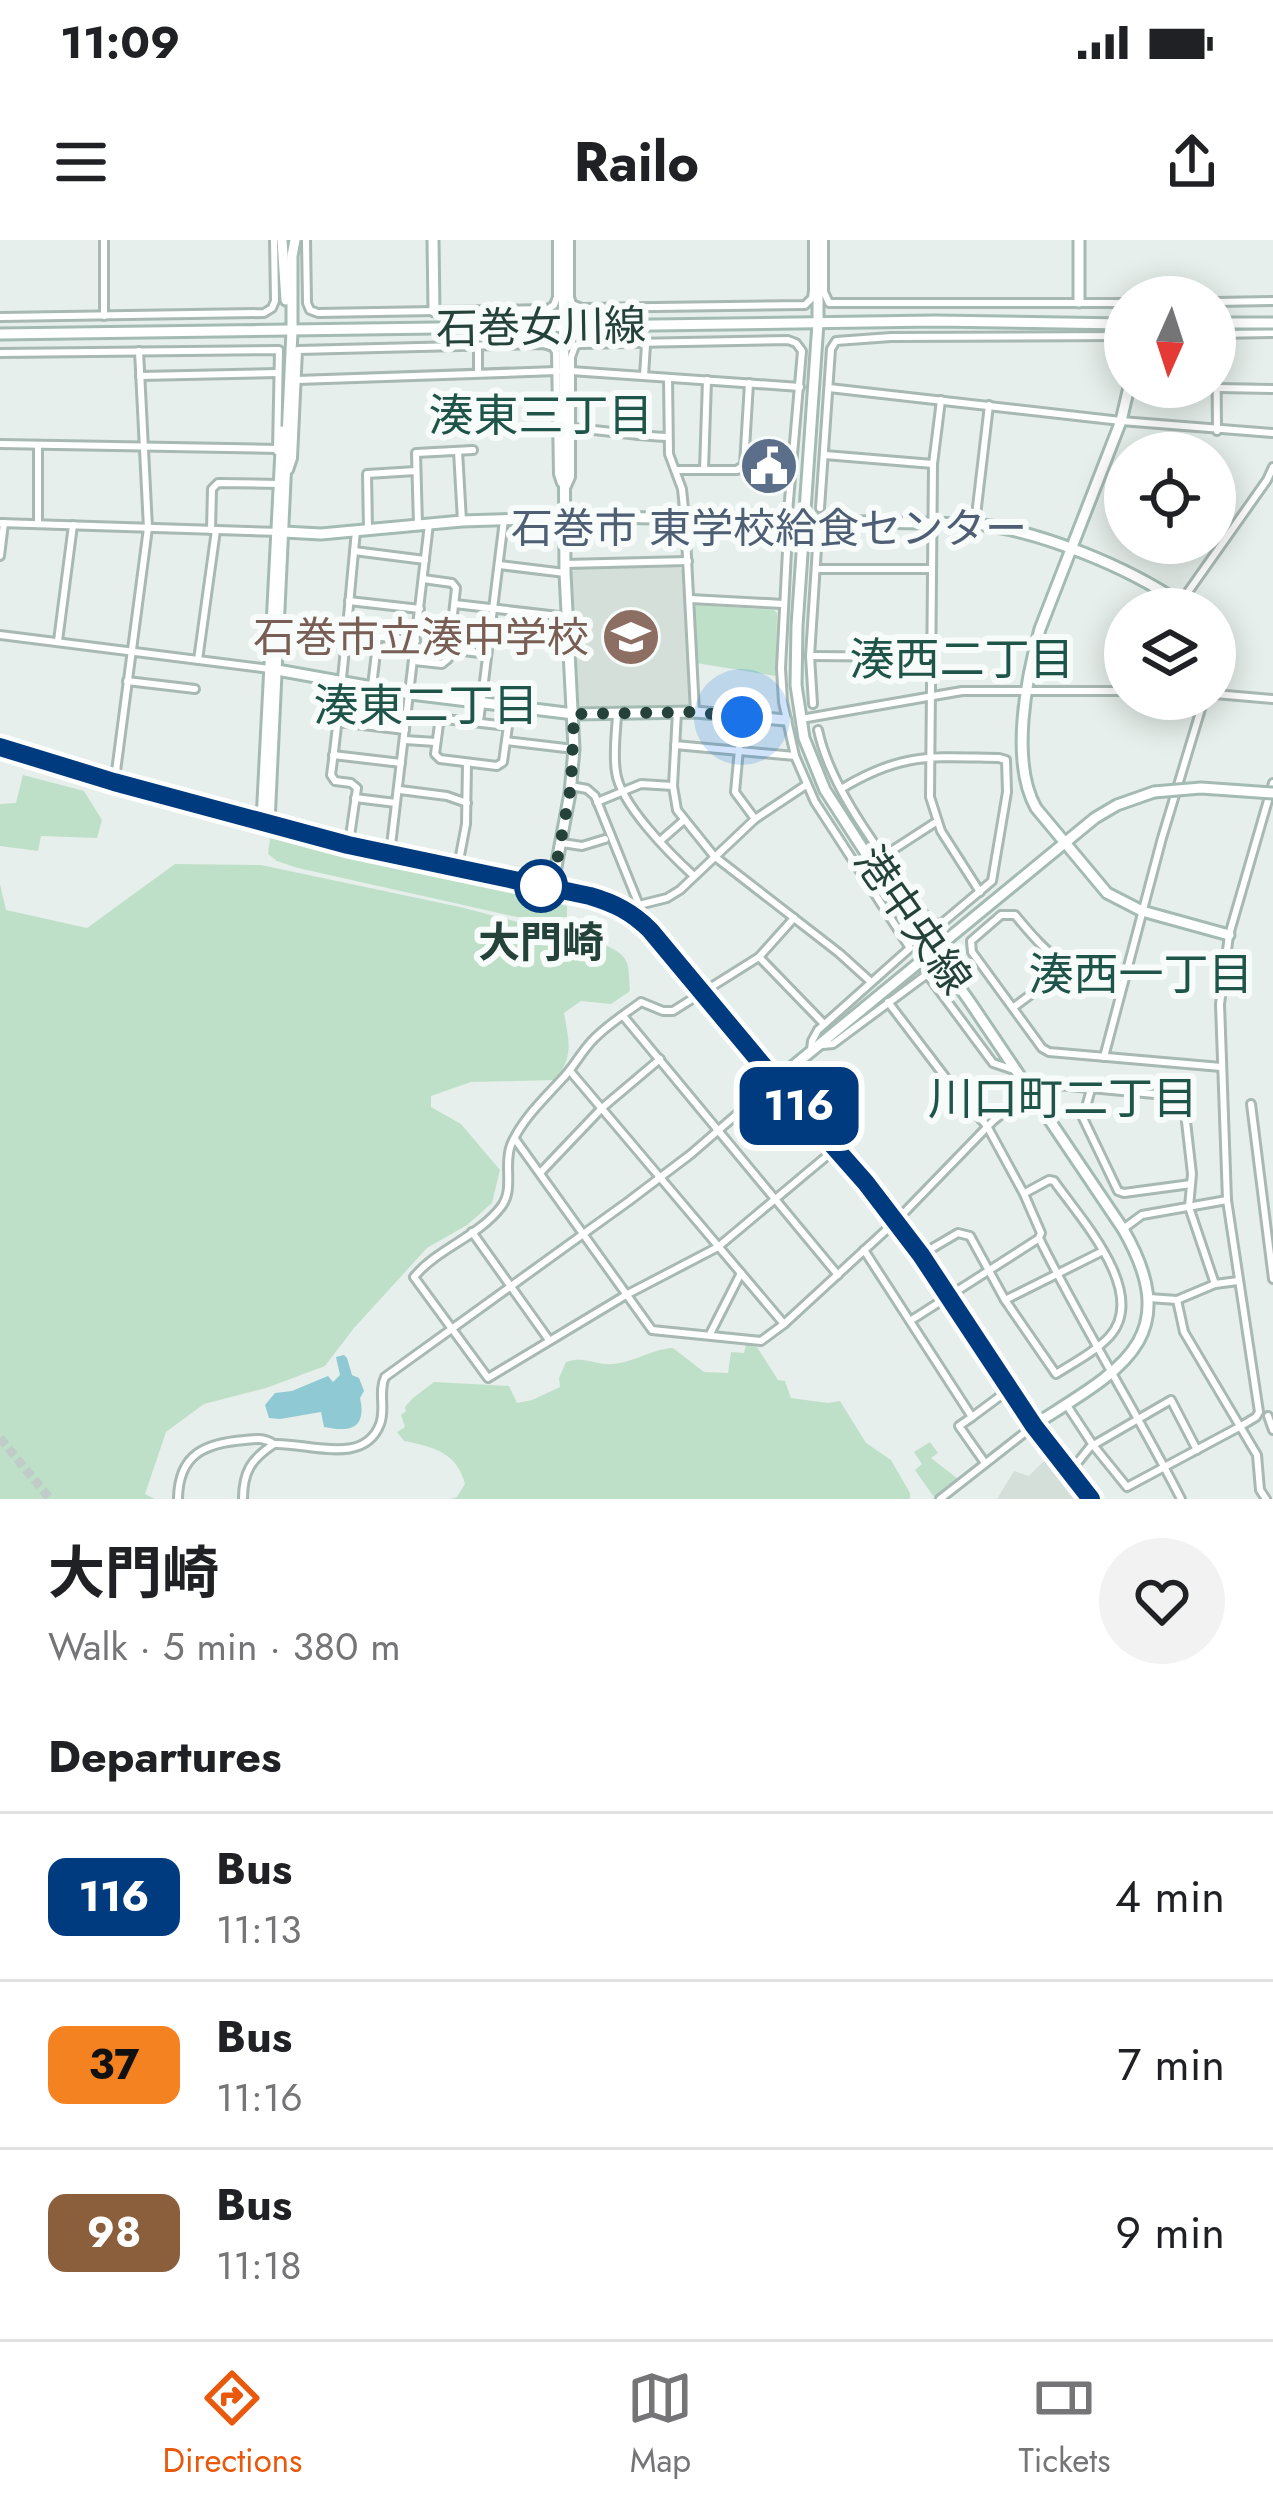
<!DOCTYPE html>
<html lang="en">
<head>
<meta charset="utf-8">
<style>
	:root { --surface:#fff; --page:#f2f2f2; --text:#202124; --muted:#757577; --line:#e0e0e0; --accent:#ea580c }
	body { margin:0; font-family:Jost,"Noto Sans JP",sans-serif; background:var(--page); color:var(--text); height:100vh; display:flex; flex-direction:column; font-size:45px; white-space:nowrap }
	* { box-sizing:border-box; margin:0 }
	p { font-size:39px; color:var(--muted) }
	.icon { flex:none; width:66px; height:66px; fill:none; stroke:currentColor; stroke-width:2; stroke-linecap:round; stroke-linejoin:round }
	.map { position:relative; height:1259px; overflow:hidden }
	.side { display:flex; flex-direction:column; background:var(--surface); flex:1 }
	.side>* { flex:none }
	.badge { padding:0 24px; border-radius:18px; font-size:42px; line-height:78px }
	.needle { width:78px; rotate:183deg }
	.buttons { position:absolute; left:1104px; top:36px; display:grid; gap:24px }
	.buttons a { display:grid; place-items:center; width:132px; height:132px; border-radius:50%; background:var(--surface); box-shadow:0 6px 30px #0003; font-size:60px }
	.you { position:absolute; width:60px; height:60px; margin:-30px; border:9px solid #fff; border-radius:50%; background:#1a73e8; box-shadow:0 0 0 18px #1a73e833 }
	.map>.badge { position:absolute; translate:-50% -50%; box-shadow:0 0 0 6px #fff }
	h2 { padding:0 48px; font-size:45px; line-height:108px }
	.round { display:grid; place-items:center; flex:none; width:126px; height:126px; border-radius:63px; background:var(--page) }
	.summary { display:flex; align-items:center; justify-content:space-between; height:204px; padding:0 48px }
	h1 { font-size:57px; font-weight:700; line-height:90px }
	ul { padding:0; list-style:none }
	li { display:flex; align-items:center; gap:36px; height:168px; padding:0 48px; border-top:3px solid var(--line) }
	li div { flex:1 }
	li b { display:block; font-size:45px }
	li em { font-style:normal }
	li .badge { min-width:132px; font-weight:700; text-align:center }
	.status { display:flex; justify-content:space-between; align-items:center; height:84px; padding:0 60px; background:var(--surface); direction:ltr }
	.status svg { height:33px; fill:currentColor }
	header { display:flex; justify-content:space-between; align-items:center; height:156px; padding:0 48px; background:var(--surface); font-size:54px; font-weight:700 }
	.menu { display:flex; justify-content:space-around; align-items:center; height:168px; border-top:3px solid var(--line); background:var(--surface); font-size:33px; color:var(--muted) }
	.menu a { display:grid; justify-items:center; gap:6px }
	.menu .active { color:var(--accent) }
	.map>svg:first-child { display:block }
	.built { fill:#d4dfda }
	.green { fill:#bfe0c8 }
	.water { fill:#8ec9d4 }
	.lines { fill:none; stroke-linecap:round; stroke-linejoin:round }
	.secondary-tunnel { stroke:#bfccc8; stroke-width:9; stroke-dasharray:9 4.5; stroke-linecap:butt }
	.street-casing { stroke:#a8b8b2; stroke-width:12 }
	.secondary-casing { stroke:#a4bbb3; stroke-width:15 }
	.highway-casing { stroke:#c2cac8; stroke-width:20 }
	.street { stroke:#fff; stroke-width:6 }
	.secondary { stroke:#fff; stroke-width:9 }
	.highway { stroke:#2f6f62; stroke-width:14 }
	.secondary-bridge-casing { stroke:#a4bbb3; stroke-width:15; stroke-linecap:butt }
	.secondary-bridge { stroke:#fff; stroke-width:9 }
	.line-casing { stroke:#fff; stroke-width:27 }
	.line { stroke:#003b80; stroke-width:18 }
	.walk { stroke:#24423a; stroke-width:12; stroke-dasharray:0 21.6 }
	.stop-dot { fill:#fff; stroke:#003b80; stroke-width:6 }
	.labels { text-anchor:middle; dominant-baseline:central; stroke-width:12; stroke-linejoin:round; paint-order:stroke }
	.street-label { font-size:42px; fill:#24423a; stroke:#f7fbf9 }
	.service-label { font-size:42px; fill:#4e5e75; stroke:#f7fbf9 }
	.education-label { font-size:42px; fill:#785e54; stroke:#f7fbf9; text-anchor:end }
	.stop-label { font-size:42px; font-weight:bold; fill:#24423a; stroke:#f7fbf9 }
	.neighbourhood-label { font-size:45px; fill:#1f5548; stroke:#f7fbf9 }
</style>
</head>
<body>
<div class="status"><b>11:09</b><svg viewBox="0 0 49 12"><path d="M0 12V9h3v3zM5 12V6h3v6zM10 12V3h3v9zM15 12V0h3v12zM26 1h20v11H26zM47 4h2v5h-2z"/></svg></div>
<header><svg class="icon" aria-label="menu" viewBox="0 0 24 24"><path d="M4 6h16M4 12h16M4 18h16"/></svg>Railo<svg class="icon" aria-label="share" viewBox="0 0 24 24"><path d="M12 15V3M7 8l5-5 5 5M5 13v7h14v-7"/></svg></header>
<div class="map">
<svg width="1273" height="1259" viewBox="0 0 1273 1259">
	<rect width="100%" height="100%" fill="#e6efeb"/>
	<g class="built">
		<polygon points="679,327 682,330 690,462 687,466 582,469 579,464 572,333 575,329"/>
		<polygon points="1045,1220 1080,1259 997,1259 1014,1231 1029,1236"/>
	</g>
	<g class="green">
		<polygon points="697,365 774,370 777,373 776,436 696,423 694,368"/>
		<polygon points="23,535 84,551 102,580 97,598 41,596 38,611 0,606 0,564 16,563"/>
		<polygon points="271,591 567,666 567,677 517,677 298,628 277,621 268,614"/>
		<path d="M 175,624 L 261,625 L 460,667 L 603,704 C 631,717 628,721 630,751 L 611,764 L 581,761 L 564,773 C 569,802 574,814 556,840 L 471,842 L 431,856 L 431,867 L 461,884 L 500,930 L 492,963 L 467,985 L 427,1008 L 354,1088 L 325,1126 L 266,1148 L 204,1164 L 166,1192 L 145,1254 L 155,1259 L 0,1259 L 0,644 L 6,670 L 87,688 Z"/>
		<path d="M 746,1105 L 757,1107 L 778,1140 L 785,1141 L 791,1158 L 828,1163 L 840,1161 L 866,1203 L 891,1220 L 910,1253 L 910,1259 L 451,1259 L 457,1257 L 465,1244 C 457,1212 433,1207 404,1201 L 397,1192 L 405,1187 L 401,1175 L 406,1171 L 405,1167 L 413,1158 L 434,1142 L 509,1146 L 517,1163 L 532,1160 L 560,1147 L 559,1138 L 566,1122 C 582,1117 589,1122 604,1124 C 630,1126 649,1109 673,1108 L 704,1132 L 728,1133 L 731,1112 L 744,1113 Z"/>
		<polygon points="930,1202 938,1213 931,1218 958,1239 934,1257 915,1230 922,1224 914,1212"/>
	</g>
	<path class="water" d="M 344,1115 L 347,1118 L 352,1135 L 359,1138 L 364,1151 L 360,1158 C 367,1190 349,1192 324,1187 L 321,1172 L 280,1179 L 269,1178 L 265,1165 L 275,1153 L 292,1151 L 328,1136 L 333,1142 L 340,1135 L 336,1117 Z"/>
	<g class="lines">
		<polyline class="secondary-tunnel" points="0,1198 50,1259"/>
		<defs>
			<g id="street">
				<polyline points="306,0 307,63 310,70 318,73 548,69 554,65 557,57 557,0"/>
				<polyline points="570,0 570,57 572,64 582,68 805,65 812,58 813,51 813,0"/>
				<polyline points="824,0 824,52 829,63 1125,63"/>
				<polyline points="1215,62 1273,61"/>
				<polyline points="1216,62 1217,191"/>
				<polyline points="104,76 104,0"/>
				<polyline points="0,77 264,73 272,68 275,61 274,0"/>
				<polyline points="1215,94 1273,93"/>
				<polyline points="478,106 478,133"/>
				<polyline points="0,113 279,110 277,211"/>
				<polyline points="571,131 800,147"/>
				<polyline points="140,136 278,133"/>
				<polyline points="644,136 646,104"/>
				<polyline points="668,138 669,214 682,249 685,279 695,472"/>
				<polyline points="297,140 557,131"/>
				<polyline points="829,148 1121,181 1273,193"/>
				<polyline points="1218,148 1273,149"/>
				<polyline points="941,160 933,224 930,557 941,591 980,652"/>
				<path d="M 571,188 C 604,190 634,196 667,197"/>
				<polyline points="0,204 277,209"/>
				<polyline points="458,211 462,281"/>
				<polyline points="825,215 933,224"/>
				<polyline points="289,230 293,218 298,110 543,104 553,107 556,112 558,234 561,243"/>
				<polyline points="676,230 737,230 744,225 749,143"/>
				<polyline points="704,230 707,140"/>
				<polyline points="567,246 571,237 571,117 575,106 579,104 788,100 796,103 802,111 788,272"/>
				<polyline points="820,268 831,109 836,101 891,97 1125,96"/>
				<polyline points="0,283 281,292"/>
				<polyline points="38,284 38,205"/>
				<polyline points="975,284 989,165"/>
				<polyline points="418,285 416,213 473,210"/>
				<polyline points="368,289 367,234 416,231"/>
				<polyline points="211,290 212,249 218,243 279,244"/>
				<polyline points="788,291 781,428 783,462 795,516 815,562 910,708 818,790 812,801 811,810"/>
				<polyline points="354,311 425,320"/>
				<polyline points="0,316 4,283"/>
				<polyline points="565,324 688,321"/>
				<polyline points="499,325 565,333"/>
				<polyline points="816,329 932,329"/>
				<polyline points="690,359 783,364"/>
				<polyline points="349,361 420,369"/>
				<polyline points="455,364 567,377"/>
				<polyline points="1176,369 1267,240 1273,227"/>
				<polyline points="349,393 416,401"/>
				<polyline points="0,395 270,429"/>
				<polyline points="58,401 73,285"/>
				<polyline points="449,409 487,414"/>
				<polyline points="810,416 931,417"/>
				<polyline points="198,420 216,290"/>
				<polyline points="414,421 442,424 448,419 456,348 452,343 423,339"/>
				<polyline points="127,441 195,449"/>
				<polyline points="372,446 378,396"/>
				<polyline points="1215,454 1273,459"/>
				<polyline points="813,464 810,416 818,292"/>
				<polyline points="677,472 673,546 677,570 714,616 839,713 871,742"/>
				<path d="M 617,475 C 616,494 613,514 616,532 C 620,564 670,614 694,636"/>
				<polyline points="742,477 735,552 755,579"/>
				<polygon points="445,479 508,486 503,522 497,526 440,519 435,514 439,484"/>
				<polyline points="801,479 962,451 1125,451"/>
				<polyline points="338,482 405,490"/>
				<polyline points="479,482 504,280"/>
				<path d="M 818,490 C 832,556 892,626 930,683 L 941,684 L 992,641 L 1007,552 L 1006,520 L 999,518 C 931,517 902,512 841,549"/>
				<polyline points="405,500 436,502"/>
				<polyline points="506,501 574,509"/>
				<polyline points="675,505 795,516"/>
				<polyline points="333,515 401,523"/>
				<polyline points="115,539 148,288 139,111"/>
				<polyline points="571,546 587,549 595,556 639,665"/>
				<polyline points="400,550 447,556 467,563"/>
				<polyline points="355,558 396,563"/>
				<polyline points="597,562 641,544 673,546"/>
				<polyline points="660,601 684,580"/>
				<path d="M 349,603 L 357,548 L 351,543 L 335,541 L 331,535 C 342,454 348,372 356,291"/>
				<polyline points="562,603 582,606 605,599"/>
				<polyline points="390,614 429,284"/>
				<polyline points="885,615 936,582"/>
				<polyline points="458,626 466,584 467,523"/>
				<polyline points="633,672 639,665 667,658 680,650 755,579 806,545"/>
				<path d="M 794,678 L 759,717 L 673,771 L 663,771 L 641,762 C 625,774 604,787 591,802 C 580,814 573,828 562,839 C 544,859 522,879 511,905 C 503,925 515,949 501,967 C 478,997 438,1008 414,1037 L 488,1138 L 626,1055 L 718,1007 L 834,910"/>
				<polyline points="760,718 824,784"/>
				<polyline points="924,730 993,823 1014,830"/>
				<path d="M 1122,744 C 1065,730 1052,720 1015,675 L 1001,675 L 971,701 L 972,712 L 1042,808 L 1049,812 L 1221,827"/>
				<path d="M 888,762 L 952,846 L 987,886 L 1024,954 L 1041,993 L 1039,998 C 1083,1087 1136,1171 1181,1259"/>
				<polyline points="1014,767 1038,749 1058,723"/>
				<polyline points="624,777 838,1035"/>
				<polyline points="823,805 833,804 926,735"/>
				<polyline points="1104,817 1162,598 1204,459"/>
				<polyline points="570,831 784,1084"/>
				<polyline points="1091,849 1083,878 1118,951 1124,953 1191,944"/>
				<polyline points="1251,864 1273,1039"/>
				<polyline points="515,899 652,1090 761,1101 784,1084 896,981 993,881 1036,846 1047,844 1176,856 1184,864 1192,934 1189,967 1215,1044 1177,1060 1149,1058"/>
				<polyline points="541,932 602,868 660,819"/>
				<polyline points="1123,989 1142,975 1227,960"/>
				<polyline points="472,992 549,1100"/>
				<polyline points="864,1010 972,1177 959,1186 985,1223"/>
				<path d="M 924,1013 L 958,993 L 970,996 L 1005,1060 L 1056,1134 C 1073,1123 1095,1112 1109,1097 C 1150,1053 1079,977 1054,941 L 1049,940 L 1025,953"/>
				<polyline points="1215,1044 1238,1041"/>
				<polyline points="1005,1060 1103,1011"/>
				<polyline points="1177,1060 1184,1092 1257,1215 1260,1250 1266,1259"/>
				<polyline points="910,1081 1038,999"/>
				<polyline points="710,1094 741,1033"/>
				<polyline points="1066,1164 1093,1205 1127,1247 1241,1186 1256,1177 1259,1172 1227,960 1220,764 1229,695 1273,543"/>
				<polyline points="1268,1176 1273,1190"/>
				<polyline points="972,1177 1007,1151"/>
				<polyline points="1070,1232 1090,1207 1171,1160 1197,1210"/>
				<path d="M 178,1258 C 179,1214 205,1203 245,1200 C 257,1199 263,1197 274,1204"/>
				<path d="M 243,1259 C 243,1232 251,1219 274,1204 C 306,1202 364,1227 380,1184 C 386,1169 378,1152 385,1137 L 629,961 L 691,914 L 774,842"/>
				<polyline points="940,1259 1032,1187"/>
			</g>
			<g id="secondary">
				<polyline points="282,0 286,60"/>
				<polyline points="433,0 434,71"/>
				<path d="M 818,0 L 818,83 L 797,386 L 796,445 L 804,498 L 825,550 L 874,626 L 970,762 L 1123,989 C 1187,1100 1118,1131 1034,1185"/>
				<polyline points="1079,0 1079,62"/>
				<polyline points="0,94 935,81 1125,84"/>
				<path d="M 1129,147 L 1121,181 L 1040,389 C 1026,439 1010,522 1036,568 L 1107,653 L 1142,671 L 1229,695"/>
				<path d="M 284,292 L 321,294 L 462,281 L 600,277 L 975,284 C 1038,290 1128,327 1180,363"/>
				<polyline points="277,430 411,454 574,474 695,472 786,480"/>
				<polyline points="262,581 282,191"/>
				<polyline points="269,583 292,91 292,16 295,0"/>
				<polyline points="552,648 570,553 574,509 565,333 563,0"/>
				<polyline points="775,841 1095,578 1117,565 1154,552"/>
			</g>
			<path id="highway" d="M 0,507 L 114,542 L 348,605 L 590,656 C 614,663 632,672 650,690 L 775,841 L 867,943 L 921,1015 L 1034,1185 L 1091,1259"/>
		</defs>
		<use href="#street" class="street-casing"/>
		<use href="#secondary" class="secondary-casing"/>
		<use href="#highway" class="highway-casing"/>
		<use href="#street" class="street"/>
		<use href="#secondary" class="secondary"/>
		<use href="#highway" class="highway"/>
		<defs>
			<g id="secondary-bridge">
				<polyline points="1215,83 1273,83"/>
				<polyline points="1154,552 1201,548 1273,553"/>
			</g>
		</defs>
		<use href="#secondary-bridge" class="secondary-bridge-casing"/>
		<use href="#secondary-bridge" class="secondary-bridge"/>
	</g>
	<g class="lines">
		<defs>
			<path id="line" d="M 0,507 L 114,542 L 348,605 L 590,656 C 614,663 632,672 650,690 L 776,841 L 866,943 L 921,1015 L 1034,1186 L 1091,1259"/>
		</defs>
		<use href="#line" class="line-casing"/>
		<use href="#line" class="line"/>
		<polyline class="walk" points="541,646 552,648 571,546 574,474 695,472 742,477"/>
	</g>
	<defs>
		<symbol id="civic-disc" viewBox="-11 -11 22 22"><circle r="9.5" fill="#5c6f8a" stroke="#f7fbf9"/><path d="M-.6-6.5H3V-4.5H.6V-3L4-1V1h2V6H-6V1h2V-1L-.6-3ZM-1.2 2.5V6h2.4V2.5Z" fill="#fff"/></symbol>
		<symbol id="school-disc" viewBox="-11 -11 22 22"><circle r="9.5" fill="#8d6e63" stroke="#f7fbf9"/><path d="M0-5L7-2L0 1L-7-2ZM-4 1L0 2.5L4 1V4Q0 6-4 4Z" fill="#fff"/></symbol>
	</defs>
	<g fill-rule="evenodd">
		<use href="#civic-disc" x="736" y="193" width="66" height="66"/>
		<use href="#school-disc" x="598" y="364" width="66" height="66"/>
	</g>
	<circle class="stop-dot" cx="541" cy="646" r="24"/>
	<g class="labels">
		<g class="street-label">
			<text transform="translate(541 87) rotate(-1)">石巻女川線</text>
			<text transform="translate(913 680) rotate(55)">港中央線</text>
		</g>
		<g class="service-label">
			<text x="769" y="288">石巻市 東学校給食センター</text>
		</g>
		<g class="education-label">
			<text x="589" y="397">石巻市立湊中学校</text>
		</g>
		<g class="stop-label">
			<text x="541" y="702">大門崎</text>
		</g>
		<g class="neighbourhood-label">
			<text x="541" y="175">湊東三丁目</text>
			<text x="962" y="419">湊西二丁目</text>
			<text x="426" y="465">湊東二丁目</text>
			<text x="1141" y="734">湊西一丁目</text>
			<text x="1063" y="858">川口町二丁目</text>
		</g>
	</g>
</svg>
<div class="buttons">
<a><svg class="needle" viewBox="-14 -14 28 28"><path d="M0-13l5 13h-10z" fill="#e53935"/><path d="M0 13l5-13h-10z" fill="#757577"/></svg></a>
<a><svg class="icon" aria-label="locate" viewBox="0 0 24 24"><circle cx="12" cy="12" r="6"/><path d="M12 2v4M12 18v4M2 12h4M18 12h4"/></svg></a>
<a><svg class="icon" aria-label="layers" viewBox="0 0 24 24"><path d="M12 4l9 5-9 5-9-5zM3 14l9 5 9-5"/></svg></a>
</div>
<div class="you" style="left:742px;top:477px"></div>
<b class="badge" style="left:799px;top:866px;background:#003b80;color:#fff">116</b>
</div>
<section class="side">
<div class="summary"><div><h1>大門崎</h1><p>Walk · 5 min · 380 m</p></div><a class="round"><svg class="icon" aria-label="heart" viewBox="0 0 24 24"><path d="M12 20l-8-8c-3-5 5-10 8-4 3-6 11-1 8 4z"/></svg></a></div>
<h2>Departures</h2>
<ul>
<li><span class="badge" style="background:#003b80;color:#fff">116</span><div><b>Bus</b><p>11:13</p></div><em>4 min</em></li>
<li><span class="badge" style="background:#f58220;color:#111">37</span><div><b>Bus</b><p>11:16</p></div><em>7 min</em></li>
<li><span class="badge" style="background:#8b5e3c;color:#fff">98</span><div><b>Bus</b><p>11:18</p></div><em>9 min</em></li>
</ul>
</section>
<nav class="menu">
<a class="active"><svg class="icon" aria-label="directions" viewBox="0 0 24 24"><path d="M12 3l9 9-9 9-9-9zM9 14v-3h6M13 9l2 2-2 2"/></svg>Directions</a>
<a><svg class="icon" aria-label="map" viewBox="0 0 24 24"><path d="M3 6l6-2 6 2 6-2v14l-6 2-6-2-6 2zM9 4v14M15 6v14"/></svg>Map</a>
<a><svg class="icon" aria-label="tickets" viewBox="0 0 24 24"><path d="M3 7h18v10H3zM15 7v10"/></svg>Tickets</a>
</nav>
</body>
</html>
